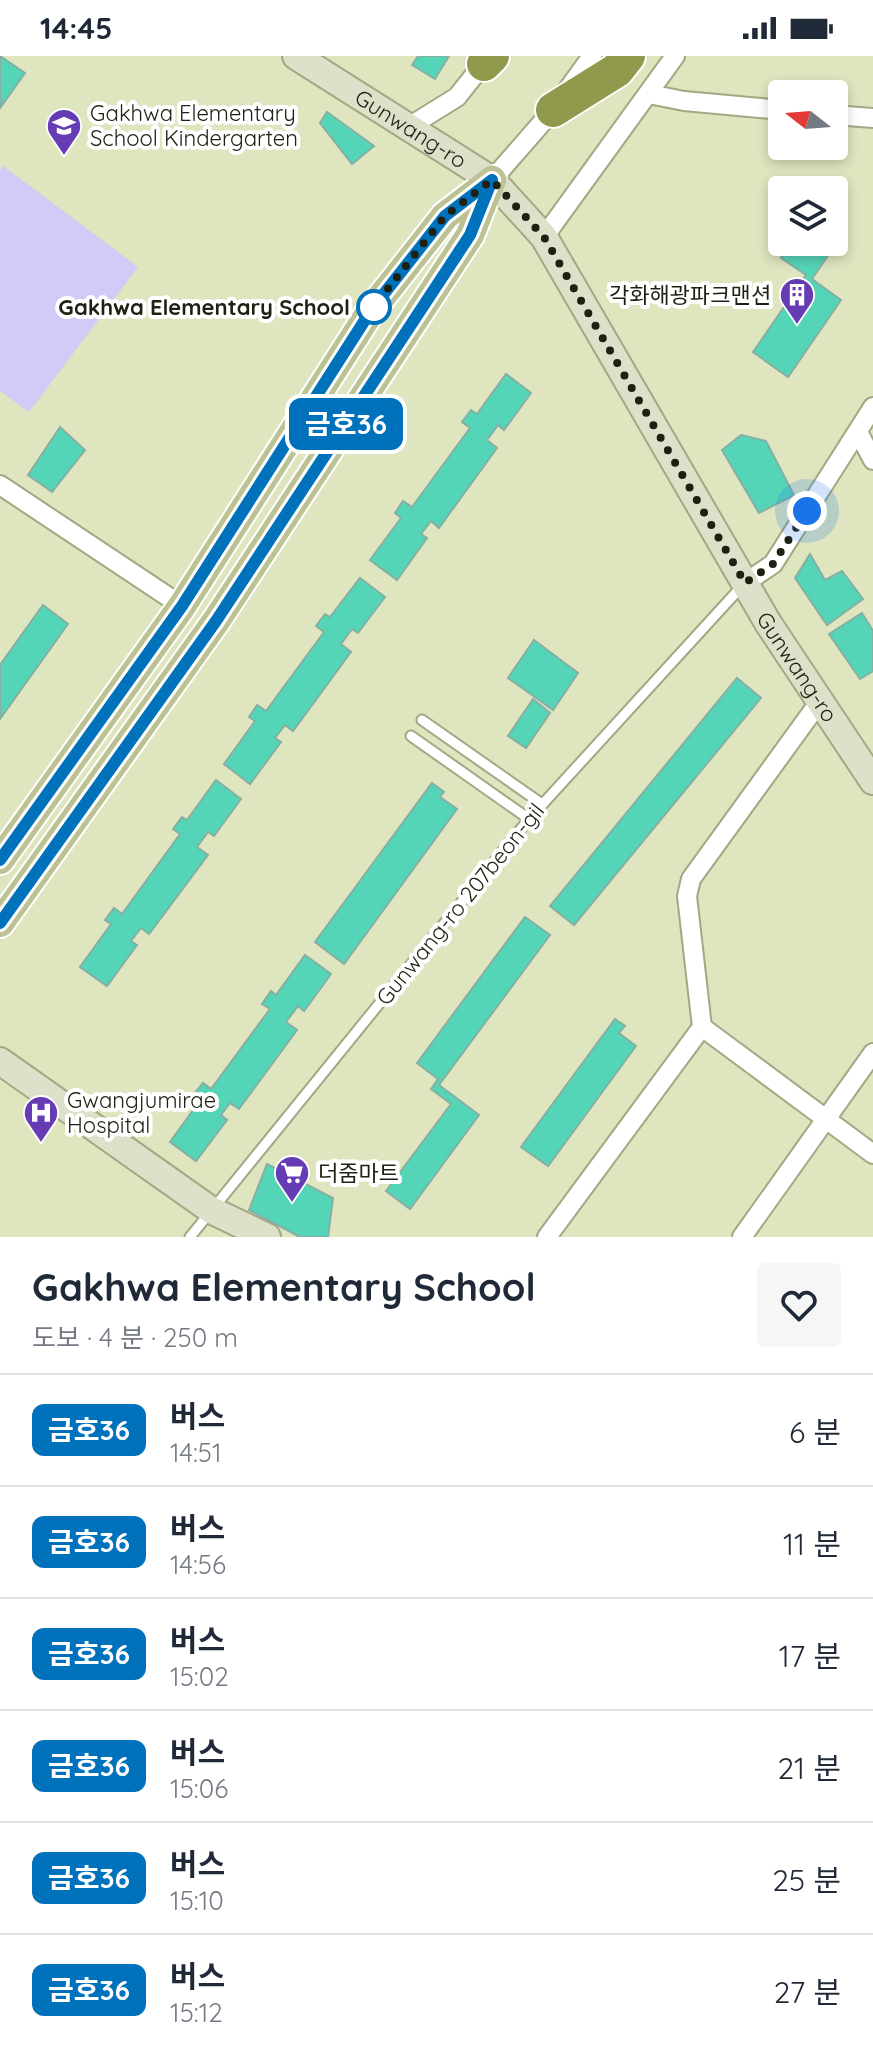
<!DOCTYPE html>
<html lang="ko">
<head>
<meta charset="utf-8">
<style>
	:root { --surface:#fff; --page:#f6f6f7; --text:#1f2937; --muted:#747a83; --line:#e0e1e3 }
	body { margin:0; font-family:Quicksand,"Noto Sans KR",sans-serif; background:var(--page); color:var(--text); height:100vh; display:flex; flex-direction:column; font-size:30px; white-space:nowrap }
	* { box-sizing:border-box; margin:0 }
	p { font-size:26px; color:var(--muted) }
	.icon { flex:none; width:44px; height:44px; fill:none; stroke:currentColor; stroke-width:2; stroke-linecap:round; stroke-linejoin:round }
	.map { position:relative; height:1181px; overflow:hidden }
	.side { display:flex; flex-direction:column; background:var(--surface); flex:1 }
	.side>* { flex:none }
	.badge { padding:0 16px; border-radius:12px; font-size:28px; line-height:52px }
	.needle { width:52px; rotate:287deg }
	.buttons { position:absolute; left:768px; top:24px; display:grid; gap:16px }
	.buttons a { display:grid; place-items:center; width:80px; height:80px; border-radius:8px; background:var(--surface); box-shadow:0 4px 12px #0003; font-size:40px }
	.you { position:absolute; width:40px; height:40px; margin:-20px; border:6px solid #fff; border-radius:50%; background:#1a73e8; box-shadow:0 0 0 12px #1a73e833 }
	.map>.badge { position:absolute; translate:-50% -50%; box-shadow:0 0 0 4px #fff }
	.round { display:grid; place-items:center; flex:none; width:84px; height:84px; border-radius:8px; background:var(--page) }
	.overview { display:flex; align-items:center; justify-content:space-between; height:136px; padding:0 32px }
	h1 { font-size:38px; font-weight:800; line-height:60px }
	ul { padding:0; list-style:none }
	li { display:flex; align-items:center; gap:24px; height:112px; padding:0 32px; border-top:2px solid var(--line) }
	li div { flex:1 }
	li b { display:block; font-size:30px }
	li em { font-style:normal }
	li .badge { min-width:88px; font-weight:700; text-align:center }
	.status { display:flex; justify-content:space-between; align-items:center; height:56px; padding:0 40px; background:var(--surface); direction:ltr }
	.status svg { height:22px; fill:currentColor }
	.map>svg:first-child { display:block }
	.green { fill:#d3caf7 }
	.building { fill:#55d5b7; stroke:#84b0a3; stroke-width:2 }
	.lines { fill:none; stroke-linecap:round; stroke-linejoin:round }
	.lane-casing { stroke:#a2a883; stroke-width:13 }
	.street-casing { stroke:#a2a883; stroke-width:22 }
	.secondary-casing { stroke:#a2a883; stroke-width:30 }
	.primary-casing { stroke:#fff; stroke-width:32 }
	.highway-casing { stroke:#fff; stroke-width:38 }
	.lane { stroke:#fff; stroke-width:9 }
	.street { stroke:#fff; stroke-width:18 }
	.secondary { stroke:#dee0c9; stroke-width:26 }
	.primary { stroke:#bcc294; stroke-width:28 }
	.highway { stroke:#90994c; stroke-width:34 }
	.line-casing { stroke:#fff; stroke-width:18 }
	.line { stroke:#0072bc; stroke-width:12 }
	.walk { stroke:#1e2012; stroke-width:8; stroke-dasharray:0 14.4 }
	.stop-dot { fill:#fff; stroke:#0072bc; stroke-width:4 }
	.labels { text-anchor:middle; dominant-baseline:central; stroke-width:8; stroke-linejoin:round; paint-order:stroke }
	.poi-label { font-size:22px; fill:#1e2012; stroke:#fff; text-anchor:start }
	.street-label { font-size:22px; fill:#1e2012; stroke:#fff }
	.stop-label { font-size:22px; font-weight:bold; fill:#1e2012; stroke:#fff; text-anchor:end }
</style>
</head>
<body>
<div class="status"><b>14:45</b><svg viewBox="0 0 49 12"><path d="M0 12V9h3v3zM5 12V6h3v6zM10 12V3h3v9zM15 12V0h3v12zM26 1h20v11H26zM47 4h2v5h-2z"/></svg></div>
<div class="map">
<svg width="873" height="1181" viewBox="0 0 873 1181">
	<rect width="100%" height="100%" fill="#dfe5bf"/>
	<polygon class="green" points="3,110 138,211 29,356 0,335 0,114"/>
	<g class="building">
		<polygon points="0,0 25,17 0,52"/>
		<polygon points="418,0 449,0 435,23 412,9"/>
		<polygon points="327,56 374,90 352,108 320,67"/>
		<polygon points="834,169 844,176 812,223 841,244 788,321 753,296 806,219 781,202 792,186 834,186"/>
		<polygon points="506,318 531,337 504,374 498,369 487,384 497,392 439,472 431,465 421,478 427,482 397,524 370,504 401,462 395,457 403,445 412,451 470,372 462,366 471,354 477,358"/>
		<polygon points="60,371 85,394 52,436 28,419"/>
		<polygon points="741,379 766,385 794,439 759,457 722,394"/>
		<polygon points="810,498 825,524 842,515 863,543 827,569 795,522"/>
		<polygon points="360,522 385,541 358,577 352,573 341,588 351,596 293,675 285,669 275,682 281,686 250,728 224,708 255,665 249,661 257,649 266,655 324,576 316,570 325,558 330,561"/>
		<polygon points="43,549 68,568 0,663 0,609"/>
		<polygon points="862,557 873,575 873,615 860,623 829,578"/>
		<polygon points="534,584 578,617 553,654 508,622"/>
		<polygon points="737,622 761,642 574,869 550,850"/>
		<polygon points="533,643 550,657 526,692 508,680"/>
		<polygon points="216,724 241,743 214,780 208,776 197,791 208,799 149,878 141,872 131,885 137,889 107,930 80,911 111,868 105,864 114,852 122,858 180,778 173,773 182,761 187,764"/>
		<polygon points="432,727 444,736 440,741 457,753 344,908 315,886"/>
		<polygon points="525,861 550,879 439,1029 479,1059 410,1153 386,1135 451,1048 431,1033 438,1023 417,1007"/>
		<polygon points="305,899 331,918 304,955 298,950 286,966 297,974 239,1053 230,1047 221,1059 227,1064 196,1105 170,1086 201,1043 194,1038 203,1027 211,1033 270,953 262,948 271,935 276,939"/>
		<polygon points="615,963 625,970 619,977 636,990 548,1110 521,1091"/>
		<polygon points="267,1108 333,1142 328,1181 300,1181 249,1154"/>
	</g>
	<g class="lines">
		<defs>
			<g id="lane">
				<polyline points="422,664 542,748"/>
				<polyline points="411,680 529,763"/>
				<polyline points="190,1181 529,763 742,530"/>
			</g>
			<g id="street">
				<polyline points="649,38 684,45 782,54"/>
				<polyline points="834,59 873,62"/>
				<polyline points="407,72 457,41 488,2"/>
				<polyline points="492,124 553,54 592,0"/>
				<polyline points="544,181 675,0"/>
				<polyline points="858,376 873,404"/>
				<polyline points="0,429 182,550"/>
				<polyline points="745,527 773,508 873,351"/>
				<polyline points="702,971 873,1098"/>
				<polyline points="547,1181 702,971 687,840 691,823 820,645"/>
				<polyline points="742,1181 873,997"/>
			</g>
			<g id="secondary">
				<path id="s1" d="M 296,0 L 492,124 L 544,181 L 768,567 L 873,725"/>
				<polyline points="0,1005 211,1154 267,1181"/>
			</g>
			<g id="primary">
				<polyline points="0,804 182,550 372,253 445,160 492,124"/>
				<polyline points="0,867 216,565 470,179 492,124"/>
			</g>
			<g id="highway">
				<polyline points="484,8 492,0"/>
				<polyline points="553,54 617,14 628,0"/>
			</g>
		</defs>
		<use href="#lane" class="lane-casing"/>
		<use href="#street" class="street-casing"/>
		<use href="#secondary" class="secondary-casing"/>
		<use href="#primary" class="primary-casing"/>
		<use href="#highway" class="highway-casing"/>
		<use href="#lane" class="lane"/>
		<use href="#street" class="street"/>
		<use href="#secondary" class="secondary"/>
		<use href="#primary" class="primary"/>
		<use href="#highway" class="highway"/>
	</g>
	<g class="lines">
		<defs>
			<polyline id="line" points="0,804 182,550 372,253 445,160 492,124 470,179 216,565 0,867"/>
		</defs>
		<use href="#line" class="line-casing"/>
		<use href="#line" class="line"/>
		<polyline class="walk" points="374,251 372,253 445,160 492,124 544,181 745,527 773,508 807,455"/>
	</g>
	<defs>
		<symbol id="school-pin" viewBox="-11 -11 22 30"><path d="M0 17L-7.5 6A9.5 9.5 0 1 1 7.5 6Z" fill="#663cb4" stroke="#fff"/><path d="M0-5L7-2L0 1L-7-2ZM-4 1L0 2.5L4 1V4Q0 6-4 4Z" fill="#fff"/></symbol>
		<symbol id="building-pin" viewBox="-11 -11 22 30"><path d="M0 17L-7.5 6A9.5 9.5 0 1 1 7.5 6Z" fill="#663cb4" stroke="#fff"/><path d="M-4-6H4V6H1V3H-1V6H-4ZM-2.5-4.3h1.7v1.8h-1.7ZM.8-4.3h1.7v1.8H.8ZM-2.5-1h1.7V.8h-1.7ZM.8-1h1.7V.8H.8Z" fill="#fff"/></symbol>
		<symbol id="hospital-pin" viewBox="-11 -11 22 30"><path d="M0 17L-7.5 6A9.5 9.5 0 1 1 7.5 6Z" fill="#663cb4" stroke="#fff"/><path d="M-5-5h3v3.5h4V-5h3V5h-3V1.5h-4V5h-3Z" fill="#fff"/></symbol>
		<symbol id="supermarket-pin" viewBox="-11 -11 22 30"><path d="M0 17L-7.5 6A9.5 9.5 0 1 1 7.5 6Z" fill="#663cb4" stroke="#fff"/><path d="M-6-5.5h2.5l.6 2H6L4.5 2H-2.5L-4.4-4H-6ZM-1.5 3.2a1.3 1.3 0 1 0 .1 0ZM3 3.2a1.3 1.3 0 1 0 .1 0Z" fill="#fff"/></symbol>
	</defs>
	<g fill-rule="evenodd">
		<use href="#school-pin" x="44" y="50" width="40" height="54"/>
		<use href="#building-pin" x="777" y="219" width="40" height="54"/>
		<use href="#hospital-pin" x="21" y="1037" width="40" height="54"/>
		<use href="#supermarket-pin" x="272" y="1097" width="40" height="54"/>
	</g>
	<circle class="stop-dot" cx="374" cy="251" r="16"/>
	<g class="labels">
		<g class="poi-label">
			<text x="90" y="57">Gakhwa Elementary<tspan x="90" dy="25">School Kindergarten</tspan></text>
			<text x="771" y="239" text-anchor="end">각화해광파크맨션</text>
			<text x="67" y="1044">Gwangjumirae<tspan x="67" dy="25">Hospital</tspan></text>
			<text x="318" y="1117">더줌마트</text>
		</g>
		<g class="street-label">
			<text stroke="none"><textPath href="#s1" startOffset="136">Gunwang-ro</textPath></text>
			<text stroke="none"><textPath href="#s1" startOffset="808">Gunwang-ro</textPath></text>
			<text transform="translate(460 848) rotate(-51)">Gunwang-ro 207beon-gil</text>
		</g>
		<g class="stop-label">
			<text x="350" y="251">Gakhwa Elementary School</text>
		</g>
	</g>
</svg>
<div class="buttons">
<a><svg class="needle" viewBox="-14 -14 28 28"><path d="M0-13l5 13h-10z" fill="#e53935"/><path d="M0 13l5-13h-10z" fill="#747a83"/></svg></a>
<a><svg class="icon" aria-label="layers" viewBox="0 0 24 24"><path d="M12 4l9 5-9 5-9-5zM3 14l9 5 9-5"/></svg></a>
</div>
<div class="you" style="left:807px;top:455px"></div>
<b class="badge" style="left:346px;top:368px;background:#0072bc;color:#fff">금호36</b>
</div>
<section class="side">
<div class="overview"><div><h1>Gakhwa Elementary School</h1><p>도보 · 4 분 · 250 m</p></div><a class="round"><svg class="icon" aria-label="heart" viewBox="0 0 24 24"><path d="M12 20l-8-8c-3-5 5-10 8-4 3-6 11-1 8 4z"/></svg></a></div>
<ul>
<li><span class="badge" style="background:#0072bc;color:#fff">금호36</span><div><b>버스</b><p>14:51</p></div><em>6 분</em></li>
<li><span class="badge" style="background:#0072bc;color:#fff">금호36</span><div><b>버스</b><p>14:56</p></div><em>11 분</em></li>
<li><span class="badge" style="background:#0072bc;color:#fff">금호36</span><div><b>버스</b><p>15:02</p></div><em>17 분</em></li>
<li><span class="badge" style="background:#0072bc;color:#fff">금호36</span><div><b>버스</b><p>15:06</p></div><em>21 분</em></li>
<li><span class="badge" style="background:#0072bc;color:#fff">금호36</span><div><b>버스</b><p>15:10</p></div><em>25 분</em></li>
<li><span class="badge" style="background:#0072bc;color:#fff">금호36</span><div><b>버스</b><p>15:12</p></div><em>27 분</em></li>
</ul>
</section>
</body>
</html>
